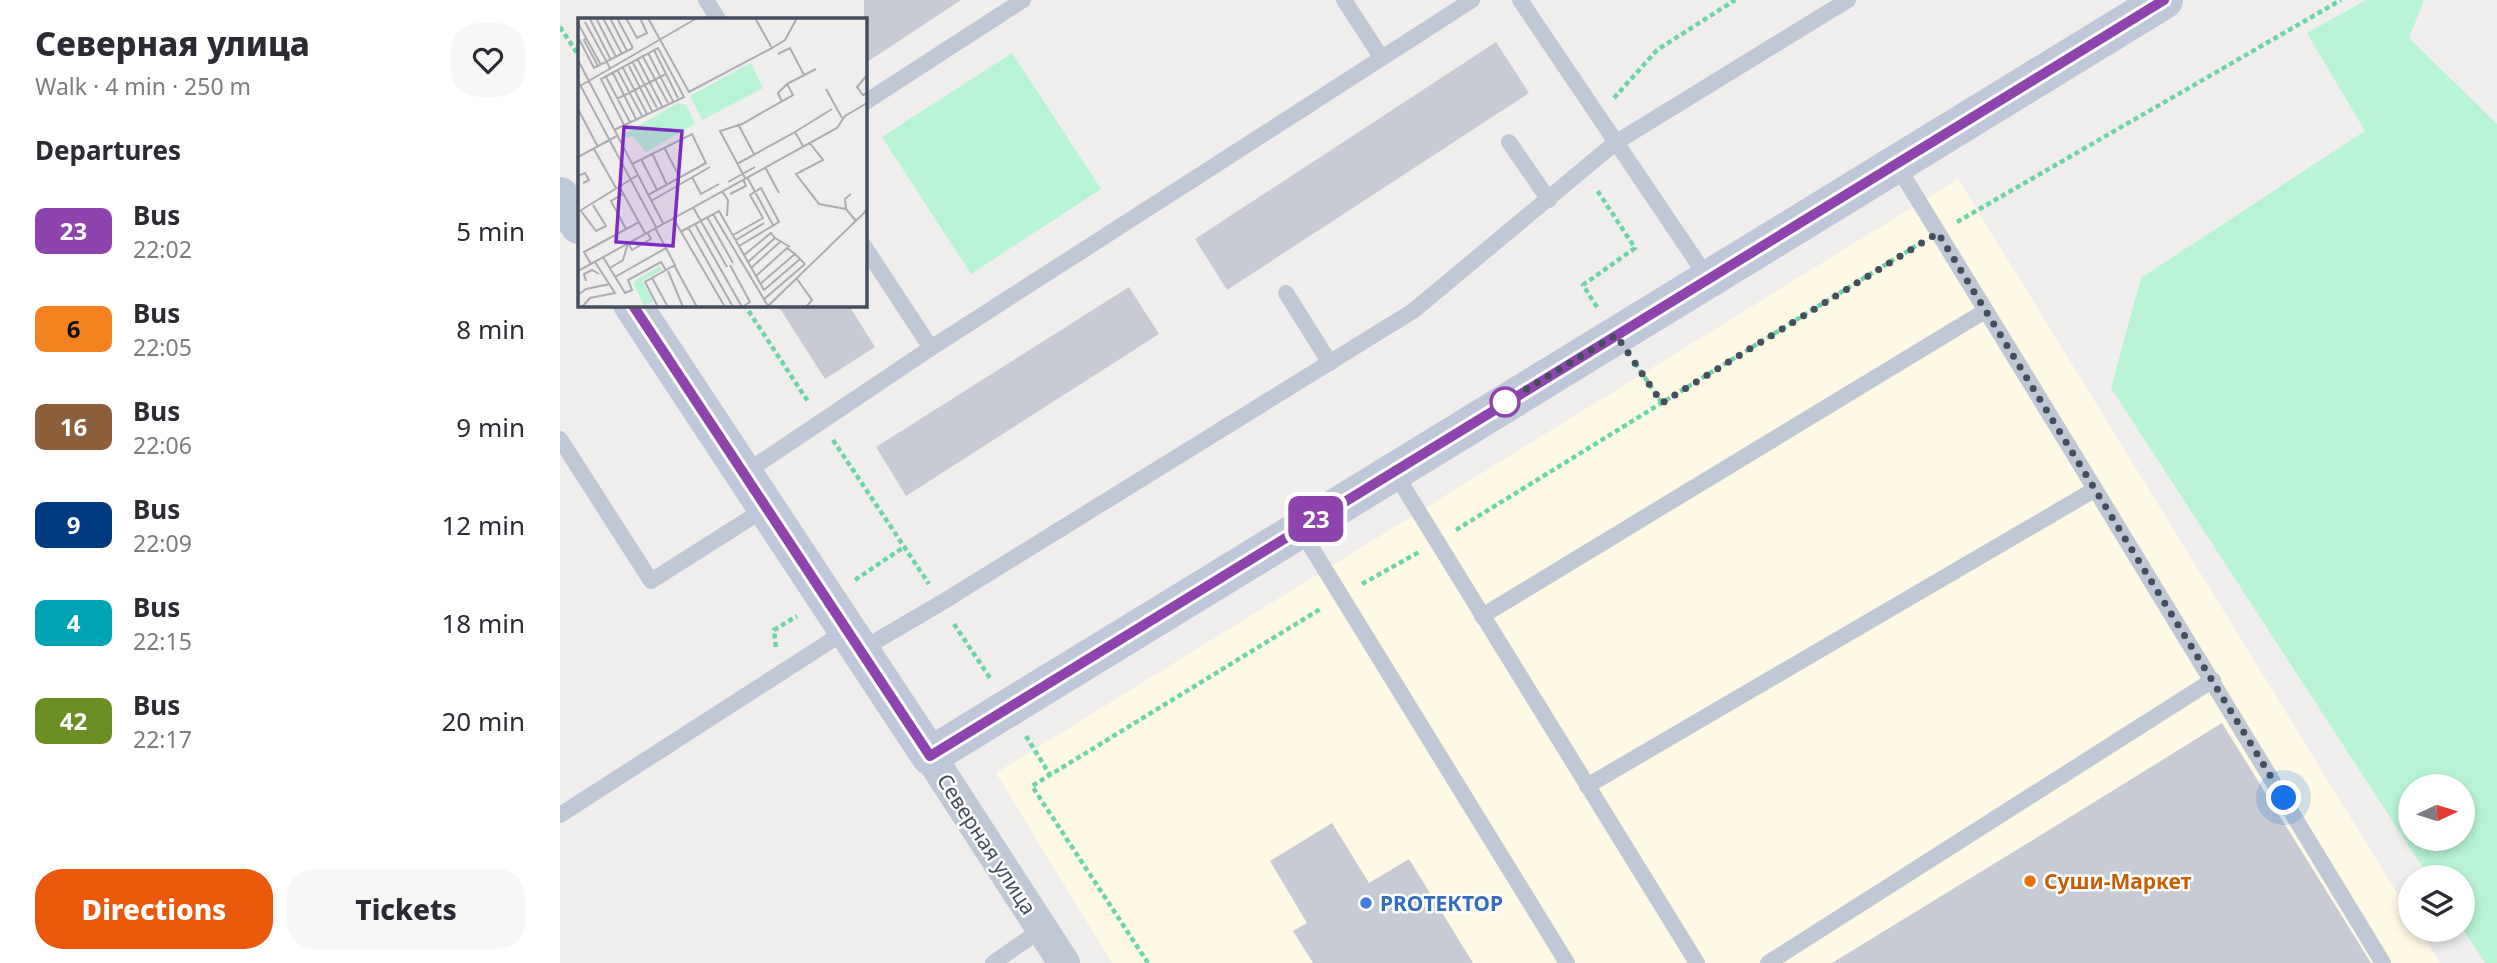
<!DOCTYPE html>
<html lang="en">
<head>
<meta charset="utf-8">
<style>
	:root { --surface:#fff; --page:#f7f7f7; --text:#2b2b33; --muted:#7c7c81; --accent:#ea580c }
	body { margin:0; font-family:"Noto Sans",sans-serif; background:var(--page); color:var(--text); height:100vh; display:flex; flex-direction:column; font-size:26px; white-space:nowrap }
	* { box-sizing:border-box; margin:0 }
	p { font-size:23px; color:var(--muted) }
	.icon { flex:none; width:38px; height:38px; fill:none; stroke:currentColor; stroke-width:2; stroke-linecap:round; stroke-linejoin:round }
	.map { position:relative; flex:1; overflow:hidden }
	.drawer { display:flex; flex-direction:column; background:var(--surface); width:560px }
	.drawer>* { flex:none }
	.badge { padding:0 14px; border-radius:10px; font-size:24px; line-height:46px }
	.needle { width:46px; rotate:86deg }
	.fabs { position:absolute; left:1838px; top:774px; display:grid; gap:14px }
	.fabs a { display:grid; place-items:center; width:77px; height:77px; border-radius:50%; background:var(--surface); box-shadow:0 4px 10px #0003; font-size:35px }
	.you { position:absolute; width:35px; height:35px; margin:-18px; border:5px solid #fff; border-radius:50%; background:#1a73e8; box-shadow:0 0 0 10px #1a73e833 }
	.map>.badge { position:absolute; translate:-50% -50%; box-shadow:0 0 0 4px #fff }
	h2 { padding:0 35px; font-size:26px; line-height:63px }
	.round { display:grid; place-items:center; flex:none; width:74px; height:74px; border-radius:28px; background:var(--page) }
	.overview { display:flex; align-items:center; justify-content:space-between; height:119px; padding:0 35px }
	h1 { font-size:33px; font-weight:800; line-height:52px }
	.button { display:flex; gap:14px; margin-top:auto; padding:14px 35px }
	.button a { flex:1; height:80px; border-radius:28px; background:var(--accent); color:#fff; font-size:28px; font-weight:800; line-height:80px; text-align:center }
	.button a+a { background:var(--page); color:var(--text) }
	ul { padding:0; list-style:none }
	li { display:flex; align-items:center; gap:21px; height:98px; padding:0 35px }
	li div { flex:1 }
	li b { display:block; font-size:26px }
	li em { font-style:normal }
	li .badge { min-width:77px; font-weight:700; text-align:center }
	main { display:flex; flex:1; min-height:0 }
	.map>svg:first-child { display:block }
	.commercial { fill:#fdf9e4 }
	.green { fill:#b7f3d4; fill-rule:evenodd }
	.building { fill:#c9cbd4 }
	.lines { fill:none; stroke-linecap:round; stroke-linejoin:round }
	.path { stroke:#6cd4ab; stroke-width:4.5; stroke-dasharray:5 3.5; stroke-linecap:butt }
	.lane { stroke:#bfc8d4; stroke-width:16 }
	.street { stroke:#bfc8d4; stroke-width:32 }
	.secondary { stroke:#bec8d9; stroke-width:38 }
	.line-casing { stroke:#fff; stroke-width:16 }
	.line { stroke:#8e44ad; stroke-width:10 }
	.walk { stroke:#444e5d; stroke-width:7; stroke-dasharray:0 12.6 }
	.stop-dot { fill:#fff; stroke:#8e44ad; stroke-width:3.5 }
	.food-dot { fill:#e8710a; stroke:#fff; stroke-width:2.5 }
	.shop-dot { fill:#3f7fe0; stroke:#fff; stroke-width:2.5 }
	.labels { text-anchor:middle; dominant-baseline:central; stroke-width:5; stroke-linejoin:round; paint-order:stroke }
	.street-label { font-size:21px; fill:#444e5d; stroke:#fff }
	.food-label { font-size:21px; font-weight:bold; fill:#c56008; stroke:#fff; text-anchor:start }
	.shop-label { font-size:21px; font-weight:bold; fill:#366cbe; stroke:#fff; text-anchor:start }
	.inset-road { fill:none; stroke:#abadb3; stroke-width:2 }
	.view { fill:#7b2cbf; fill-opacity:0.15; stroke:#7b2cbf; stroke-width:3.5 }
	.inset-edge { fill:none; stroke:#444e5d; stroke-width:3.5 }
</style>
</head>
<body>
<main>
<section class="drawer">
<div class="overview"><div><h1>Северная улица</h1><p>Walk · 4 min · 250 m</p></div><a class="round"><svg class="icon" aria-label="heart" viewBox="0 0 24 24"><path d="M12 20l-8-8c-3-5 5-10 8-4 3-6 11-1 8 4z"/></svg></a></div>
<h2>Departures</h2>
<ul>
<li><span class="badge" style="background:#8e44ad;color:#fff">23</span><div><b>Bus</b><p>22:02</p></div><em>5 min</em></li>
<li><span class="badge" style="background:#f58220;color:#111">6</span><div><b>Bus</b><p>22:05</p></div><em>8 min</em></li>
<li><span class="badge" style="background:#8b5e3c;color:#fff">16</span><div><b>Bus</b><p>22:06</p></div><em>9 min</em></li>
<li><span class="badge" style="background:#003b80;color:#fff">9</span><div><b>Bus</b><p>22:09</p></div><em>12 min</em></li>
<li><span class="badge" style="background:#00a3b4;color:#fff">4</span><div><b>Bus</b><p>22:15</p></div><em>18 min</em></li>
<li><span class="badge" style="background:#6b8e23;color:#fff">42</span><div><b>Bus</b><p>22:17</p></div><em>20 min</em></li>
</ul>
<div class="button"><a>Directions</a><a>Tickets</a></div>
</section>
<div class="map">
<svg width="1937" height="963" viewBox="0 0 1937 963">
	<rect width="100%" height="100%" fill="#f0eded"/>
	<polygon class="commercial" points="1398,179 1850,914 1850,929 1859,929 1880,963 552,963 436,773"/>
	<g class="green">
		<path d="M 1806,0 L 1864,0 L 1849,38 L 1937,124 L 1937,963 L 1925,963 L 1902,928 L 1902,877 L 1869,877 L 1551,388 L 1581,278 L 1805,131 L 1747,33 ZM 1850,786 L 1902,786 L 1902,838 L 1850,838 Z"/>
		<polygon points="452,53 541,189 411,274 322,137"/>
	</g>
	<g class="building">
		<polygon points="304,0 401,0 304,64"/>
		<polygon points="936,42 969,93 667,290 635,239"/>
		<polygon points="569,287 599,334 346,496 316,447"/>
		<polygon points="217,304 288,304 315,347 265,379"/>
		<polygon points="1662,723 1811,963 1272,963 1494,827"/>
		<polygon points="772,823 809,883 849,859 913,963 753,963 733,931 747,923 710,861"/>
	</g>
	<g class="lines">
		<g class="path">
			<polyline points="0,27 19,56"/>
			<polyline points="1054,98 1097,50 1175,0"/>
			<polyline points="1397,222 1781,0"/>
			<polyline points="184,304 249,403"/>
			<polyline points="1037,307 1023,285 1075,248 1037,190"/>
			<polyline points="1075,363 1102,403"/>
			<polyline points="273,440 369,584"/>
			<polyline points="896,530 1359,244"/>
			<polyline points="295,580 344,547"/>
			<polyline points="802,584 859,552"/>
			<polyline points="394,624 430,678"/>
			<polyline points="216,647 214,630 237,616"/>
			<polyline points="466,736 490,775"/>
			<polyline points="588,963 472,786 762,608"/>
		</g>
		<g class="lane">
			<polyline points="146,0 158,19"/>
			<polyline points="784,0 821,57"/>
			<polyline points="960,0 1149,280"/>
			<polyline points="304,103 463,0"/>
			<polyline points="949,142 989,200"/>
			<path d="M 1336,164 C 1499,430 1662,695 1823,963"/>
			<polyline points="304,246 371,348"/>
			<polyline points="726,293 770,363"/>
			<polyline points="0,439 91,581 206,508"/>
			<polyline points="833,470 1137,963"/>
			<polyline points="183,474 371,348 912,0"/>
			<polyline points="740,529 1007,963"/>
			<polyline points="922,616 1425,311"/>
			<polyline points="299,651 381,603 853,311 1055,143 1288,0"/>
			<polyline points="1027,786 1534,490"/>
			<polyline points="0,815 286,631"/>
			<polyline points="433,963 482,929"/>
			<polyline points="1208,963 1653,680"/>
		</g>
		<polyline class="street" points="370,756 504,963"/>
		<g class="secondary">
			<polyline points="0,196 19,225"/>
			<polyline points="72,304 370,756 1604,0"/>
		</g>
	</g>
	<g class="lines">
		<defs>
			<polyline id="line" points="72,304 370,756 1604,0"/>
		</defs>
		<use href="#line" class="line-casing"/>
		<use href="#line" class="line"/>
		<polyline class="walk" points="945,402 1056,335 1102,403 1378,233 1724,798"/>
	</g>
	<circle class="stop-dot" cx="945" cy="402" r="14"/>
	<circle class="food-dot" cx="1470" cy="881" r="7"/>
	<circle class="shop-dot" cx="806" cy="903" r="7"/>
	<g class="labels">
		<g class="street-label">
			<text transform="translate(427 844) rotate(57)">Северная улица</text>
		</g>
		<g class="food-label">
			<text x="1484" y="881">Суши-Маркет</text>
		</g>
		<g class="shop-label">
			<text x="820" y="903">PROТЕКТОР</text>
		</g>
	</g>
	<g transform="translate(18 18)">
		<rect width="289" height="289" fill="#f0eded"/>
		<path d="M 173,45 L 185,70 L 124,102 L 112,78 ZM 100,85 L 108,87 L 117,106 L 68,134 L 54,118 L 48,121 L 44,113 L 48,115 ZM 82,248 L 84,252 L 64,263 L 75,283 L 66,288 L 55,264 Z" fill="#b7f3d4"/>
		<path class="inset-road" d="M 18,0 L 38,39M 25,0 L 44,36M 32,0 L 49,33M 39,0 L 55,30M 48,0 L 59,20 L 69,15 L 62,0M 70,0 L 111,74 L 194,30 L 177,0M 12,1 L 33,42M 7,4 L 32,50M 1,7 L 23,47M 0,19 L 16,50 L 55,30M 9,20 L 6,22 L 20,48M 194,30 L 207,22 L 219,0M 76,32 L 100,80M 70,35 L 95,83M 200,36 L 212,30 L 226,57M 64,37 L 90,85M 59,40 L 84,88M 0,42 L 85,205M 55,45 L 79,90M 51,48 L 74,93M 45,50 L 69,96M 40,53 L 64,98M 35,55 L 58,101M 289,57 L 279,69 L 285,77 L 289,75M 28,59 L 52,104M 0,63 L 78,209M 2,68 L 119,0M 248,71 L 264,100M 39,81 L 88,56M 204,84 L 200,75 L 209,66M 0,91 L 20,129M 160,106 L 176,136M 36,112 L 106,79 L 80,30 L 23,61 L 46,107M 217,114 L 254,91M 231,124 L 245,142 L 218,156 L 241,186 L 268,191M 86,129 L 102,160M 16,131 L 38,170M 74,135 L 89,167M 0,139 L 39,118M 63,141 L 79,172M 54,146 L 114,116 L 128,145 L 70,177M 159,146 L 217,114 L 225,128M 187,149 L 201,175M 0,158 L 7,155 L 11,162 L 5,165M 114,159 L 123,176 L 141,166M 169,159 L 195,207M 167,160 L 142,113 L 164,106 L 215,77 L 209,66 L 238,51M 150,164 L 177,149M 41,168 L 67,215M 144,173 L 150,182 L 149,198M 45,176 L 33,183 L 48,211M 152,176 L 168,168 L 165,161M 273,176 L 267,181 L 268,191 L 278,203M 73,183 L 132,149M 115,189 L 149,249M 3,193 L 18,213 L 28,208 L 15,187M 0,194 L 60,157M 135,196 L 190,288M 129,199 L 155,245M 95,200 L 147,289M 117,206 L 164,289M 110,209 L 155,289M 104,213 L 141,193 L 186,272M 155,217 L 185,200 L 172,177 L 183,170 L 201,204 L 161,228M 158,222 L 186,205M 166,237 L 193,215 L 197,220M 25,239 L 47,275 L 54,272 L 50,262 L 83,244 L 88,252 L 97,247 L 88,230M 170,244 L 197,220 L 212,229M 13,246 L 6,234 L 61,204M 96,247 L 119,289M 152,247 L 172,284 L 164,289M 32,250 L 45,242 L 50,225 L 54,232 L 73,221 L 69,214M 173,250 L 202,224M 0,253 L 259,110 L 267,98 L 289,85M 90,253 L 105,289M 178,258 L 209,230 L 217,236M 37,259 L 88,230 L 77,210M 74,260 L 90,289M 219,261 L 234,282 L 228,289M 8,263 L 6,256 L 14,252 L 21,256M 182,266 L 217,236 L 227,246M 186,272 L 222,241M 0,277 L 8,271 L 32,266M 185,282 L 227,246M 4,289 L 12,280 L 37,275 L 17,244M 80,289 L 67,264 L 88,252M 189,289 L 289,192"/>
		<path class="view" d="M 46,109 L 104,113 L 95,228 L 38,224 Z"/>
		<rect width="289" height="289" class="inset-edge"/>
	</g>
</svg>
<div class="fabs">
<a><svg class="needle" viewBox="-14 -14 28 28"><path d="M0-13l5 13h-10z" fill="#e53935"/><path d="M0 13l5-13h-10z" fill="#7c7c81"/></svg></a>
<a><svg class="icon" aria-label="layers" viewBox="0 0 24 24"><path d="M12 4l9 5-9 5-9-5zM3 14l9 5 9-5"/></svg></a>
</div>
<div class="you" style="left:1724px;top:798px"></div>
<b class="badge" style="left:756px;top:519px;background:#8e44ad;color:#fff">23</b>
</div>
</main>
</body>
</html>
